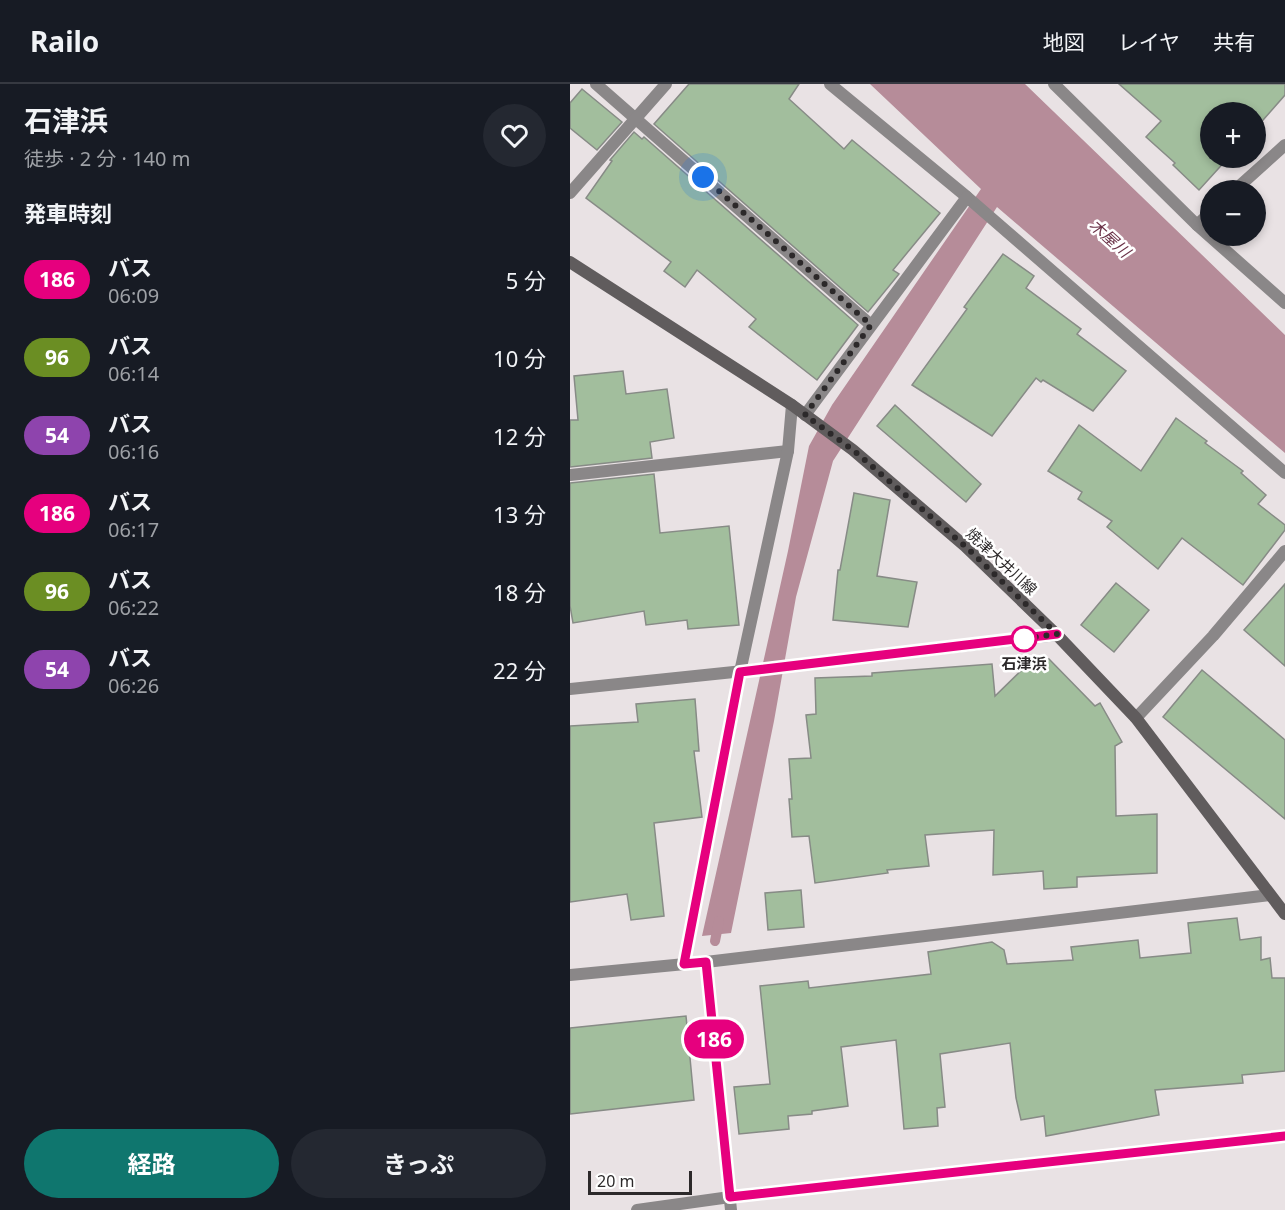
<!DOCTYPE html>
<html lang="ja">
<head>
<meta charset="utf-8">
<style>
	:root { --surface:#171b24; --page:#242831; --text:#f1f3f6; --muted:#9ea1a6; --line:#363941; --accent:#0f766e }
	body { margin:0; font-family:"Noto Sans","Noto Sans JP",sans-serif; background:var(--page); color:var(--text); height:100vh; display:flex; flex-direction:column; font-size:22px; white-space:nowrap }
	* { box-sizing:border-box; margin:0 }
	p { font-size:20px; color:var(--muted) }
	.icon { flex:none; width:33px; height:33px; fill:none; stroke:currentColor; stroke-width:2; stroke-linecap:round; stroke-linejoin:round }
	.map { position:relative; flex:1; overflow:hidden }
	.drawer { display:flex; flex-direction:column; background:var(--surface); width:570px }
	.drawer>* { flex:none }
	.badge { padding:0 12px; border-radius:20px; font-size:21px; line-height:39px }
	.tools { position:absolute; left:630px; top:18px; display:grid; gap:12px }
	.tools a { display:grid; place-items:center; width:66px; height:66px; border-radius:50%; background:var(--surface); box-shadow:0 3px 9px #0003; font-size:30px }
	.scale { position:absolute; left:18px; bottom:15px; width:104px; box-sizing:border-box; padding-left:6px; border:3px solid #2c292a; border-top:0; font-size:16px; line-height:21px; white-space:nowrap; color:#2c292a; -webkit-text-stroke:4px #fff; paint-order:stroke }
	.you { position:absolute; width:30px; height:30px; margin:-15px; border:4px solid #fff; border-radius:50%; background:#1a73e8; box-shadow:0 0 0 9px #1a73e833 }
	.map>.badge { position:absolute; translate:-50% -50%; box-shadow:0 0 0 3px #fff }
	h2 { padding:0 24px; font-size:22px; line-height:54px }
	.round { display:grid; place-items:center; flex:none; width:63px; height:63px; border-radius:32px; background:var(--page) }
	.headline { display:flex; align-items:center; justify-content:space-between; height:102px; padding:0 24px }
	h1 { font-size:28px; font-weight:700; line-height:45px }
	.cta { display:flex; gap:12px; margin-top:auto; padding:12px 24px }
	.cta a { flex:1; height:69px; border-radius:36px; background:var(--accent); color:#fff; font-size:24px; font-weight:700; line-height:69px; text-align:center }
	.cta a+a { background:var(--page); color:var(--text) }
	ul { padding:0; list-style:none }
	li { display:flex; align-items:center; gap:18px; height:78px; padding:0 24px }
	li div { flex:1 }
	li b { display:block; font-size:22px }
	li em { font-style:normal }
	li .badge { min-width:66px; font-weight:700; text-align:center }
	header { display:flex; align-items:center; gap:36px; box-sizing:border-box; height:84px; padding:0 30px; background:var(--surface); border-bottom:2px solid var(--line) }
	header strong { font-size:28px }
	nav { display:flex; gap:33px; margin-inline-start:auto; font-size:21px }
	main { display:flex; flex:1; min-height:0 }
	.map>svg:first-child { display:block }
	.water { fill:#b68c99 }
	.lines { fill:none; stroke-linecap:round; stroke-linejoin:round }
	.stream { stroke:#b68c99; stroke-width:10 }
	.building { fill:#a2be9d; stroke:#878b86; stroke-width:1.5 }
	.street { stroke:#8a8788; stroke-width:12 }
	.secondary { stroke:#605c5d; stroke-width:12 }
	.line-casing { stroke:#fff; stroke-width:14 }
	.line { stroke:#e6007e; stroke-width:9 }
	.walk { stroke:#2c292a; stroke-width:6; stroke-dasharray:0 10.8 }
	.stop-dot { fill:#fff; stroke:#e6007e; stroke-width:3 }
	.labels { text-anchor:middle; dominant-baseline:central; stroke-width:5; stroke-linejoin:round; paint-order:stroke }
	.street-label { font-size:15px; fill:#2c292a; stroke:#fff }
	.stop-label { font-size:15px; font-weight:bold; fill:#2c292a; stroke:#fff }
	.water-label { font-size:16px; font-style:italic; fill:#6b3348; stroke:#fff }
</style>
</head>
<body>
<header>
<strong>Railo</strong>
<nav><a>地図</a><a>レイヤ</a><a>共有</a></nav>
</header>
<main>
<section class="drawer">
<div class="headline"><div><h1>石津浜</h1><p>徒歩 · 2 分 · 140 m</p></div><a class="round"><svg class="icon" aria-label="heart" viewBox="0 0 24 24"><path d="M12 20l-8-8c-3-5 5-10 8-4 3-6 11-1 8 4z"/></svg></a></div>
<h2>発車時刻</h2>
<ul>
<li><span class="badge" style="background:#e6007e;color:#fff">186</span><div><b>バス</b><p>06:09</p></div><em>5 分</em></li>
<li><span class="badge" style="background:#6b8e23;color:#fff">96</span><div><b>バス</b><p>06:14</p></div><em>10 分</em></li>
<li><span class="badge" style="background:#8e44ad;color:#fff">54</span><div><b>バス</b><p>06:16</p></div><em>12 分</em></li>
<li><span class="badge" style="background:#e6007e;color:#fff">186</span><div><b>バス</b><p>06:17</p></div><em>13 分</em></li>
<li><span class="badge" style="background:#6b8e23;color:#fff">96</span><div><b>バス</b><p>06:22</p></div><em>18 分</em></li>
<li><span class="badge" style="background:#8e44ad;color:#fff">54</span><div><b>バス</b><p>06:26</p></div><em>22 分</em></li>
</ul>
<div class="cta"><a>経路</a><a>きっぷ</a></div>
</section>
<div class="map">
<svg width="715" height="1126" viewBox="0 0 715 1126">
	<rect width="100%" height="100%" fill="#e9e2e4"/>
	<polygon class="water" points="300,0 455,0 715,251 715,369 427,123 263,377 226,513 204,637 161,849 132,852 218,467 239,362 262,321 411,105"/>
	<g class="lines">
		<polyline class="stream" points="145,857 149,837"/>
	</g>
	<g class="building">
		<polygon points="119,0 229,0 219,15 274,65 282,56 370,129 323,186 329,190 298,228 84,40"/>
		<polygon points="549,0 715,0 715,11 686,44 686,28 640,28 640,74 658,74 629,106 603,81 605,79 576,53 591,37"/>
		<polygon points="12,5 52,38 27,66 0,44 0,19"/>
		<polygon points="64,48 72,55 74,53 288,241 247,296 179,243 186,235 127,186 115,203 94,187 101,178 16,114 42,77 40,76"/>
		<polygon points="433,170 464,192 456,204 511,245 507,250 556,287 523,327 473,296 471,298 466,294 422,352 342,301 397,225 394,223"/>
		<polygon points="53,287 56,310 97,305 104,354 80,358 82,374 0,383 0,336 8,336 4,292"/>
		<polygon points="325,321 411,400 396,418 307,342"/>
		<polygon points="606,334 637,357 635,359 673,387 671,389 696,411 688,420 715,441 715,446 673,501 612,454 588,485 537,443 542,437 508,415 512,408 478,387 509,341 571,387"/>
		<polygon points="84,390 90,449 159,442 169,541 118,545 117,536 76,541 74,527 3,539 0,522 0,399"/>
		<polygon points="284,409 320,416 307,492 347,498 338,543 263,536 268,486 270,486"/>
		<polygon points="546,499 579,526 544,568 511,541"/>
		<polygon points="715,500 715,582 674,546"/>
		<polygon points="479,575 525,622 530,619 552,658 545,662 546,732 587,730 587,789 507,793 507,803 474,805 473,787 423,791 424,746 355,751 359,782 317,786 318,789 245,799 239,752 222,753 219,715 222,715 219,675 241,674 236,631 246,630 245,594 302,592 302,589 422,580 425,612 461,577"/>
		<polygon points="632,586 715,656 715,735 593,633"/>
		<polygon points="125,615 129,667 124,667 132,733 84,739 94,832 61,836 57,810 0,818 0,642 68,638 66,620"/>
		<polygon points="231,806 234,843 198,846 195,809"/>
		<polygon points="667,834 670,856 691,853 691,876 700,874 702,894 715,894 715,987 672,991 673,999 585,1006 589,1031 476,1052 474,1032 451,1036 446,1014 440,959 370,970 375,1023 367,1024 368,1042 334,1045 326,956 271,963 278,1022 242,1027 242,1030 218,1032 219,1045 169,1050 164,1003 200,1000 190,902 238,897 239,904 361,890 358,868 422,858 434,866 437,880 503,876 501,863 568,856 570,874 621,869 618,839"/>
		<polygon points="116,932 124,1016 0,1030 0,944"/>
	</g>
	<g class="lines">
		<g class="street">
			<polyline points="26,0 301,241"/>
			<polyline points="260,0 397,113 715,389"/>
			<polyline points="484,0 627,141 715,219"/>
			<polyline points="665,106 715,61"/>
			<polyline points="0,109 96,0"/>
			<polyline points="627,141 640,129"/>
			<polyline points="235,331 397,113"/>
			<polyline points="0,391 218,367"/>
			<polyline points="0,605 183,586 487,551"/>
			<polyline points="566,634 643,552 715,467"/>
			<polyline points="136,878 161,1126"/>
			<polyline points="114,880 170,588 218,367 222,321"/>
			<polyline points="0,891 136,878 700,811"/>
			<polyline points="67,1126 160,1113 715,1052"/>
		</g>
		<polyline class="secondary" points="0,178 222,321 283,366 395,462 487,551 566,634 715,830"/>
	</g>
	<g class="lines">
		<defs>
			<polyline id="line" points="487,550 170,588 114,880 136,878 160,1113 715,1052"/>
		</defs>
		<use href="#line" class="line-casing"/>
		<use href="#line" class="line"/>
		<polyline class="walk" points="133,93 301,241 235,331 283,366 395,462 487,550 443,556 454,555"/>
	</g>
	<circle class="stop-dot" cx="454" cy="555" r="12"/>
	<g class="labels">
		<g class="street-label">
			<text transform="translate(432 477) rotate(43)">焼津大井川線</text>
		</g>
		<g class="stop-label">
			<text x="454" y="579">石津浜</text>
		</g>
		<g class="water-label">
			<text transform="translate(540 154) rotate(42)">木屋川</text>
		</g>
	</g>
</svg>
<div class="tools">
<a>+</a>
<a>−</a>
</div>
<div class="scale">20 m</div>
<div class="you" style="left:133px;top:93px"></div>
<b class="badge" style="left:144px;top:955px;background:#e6007e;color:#fff">186</b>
</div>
</main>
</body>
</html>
